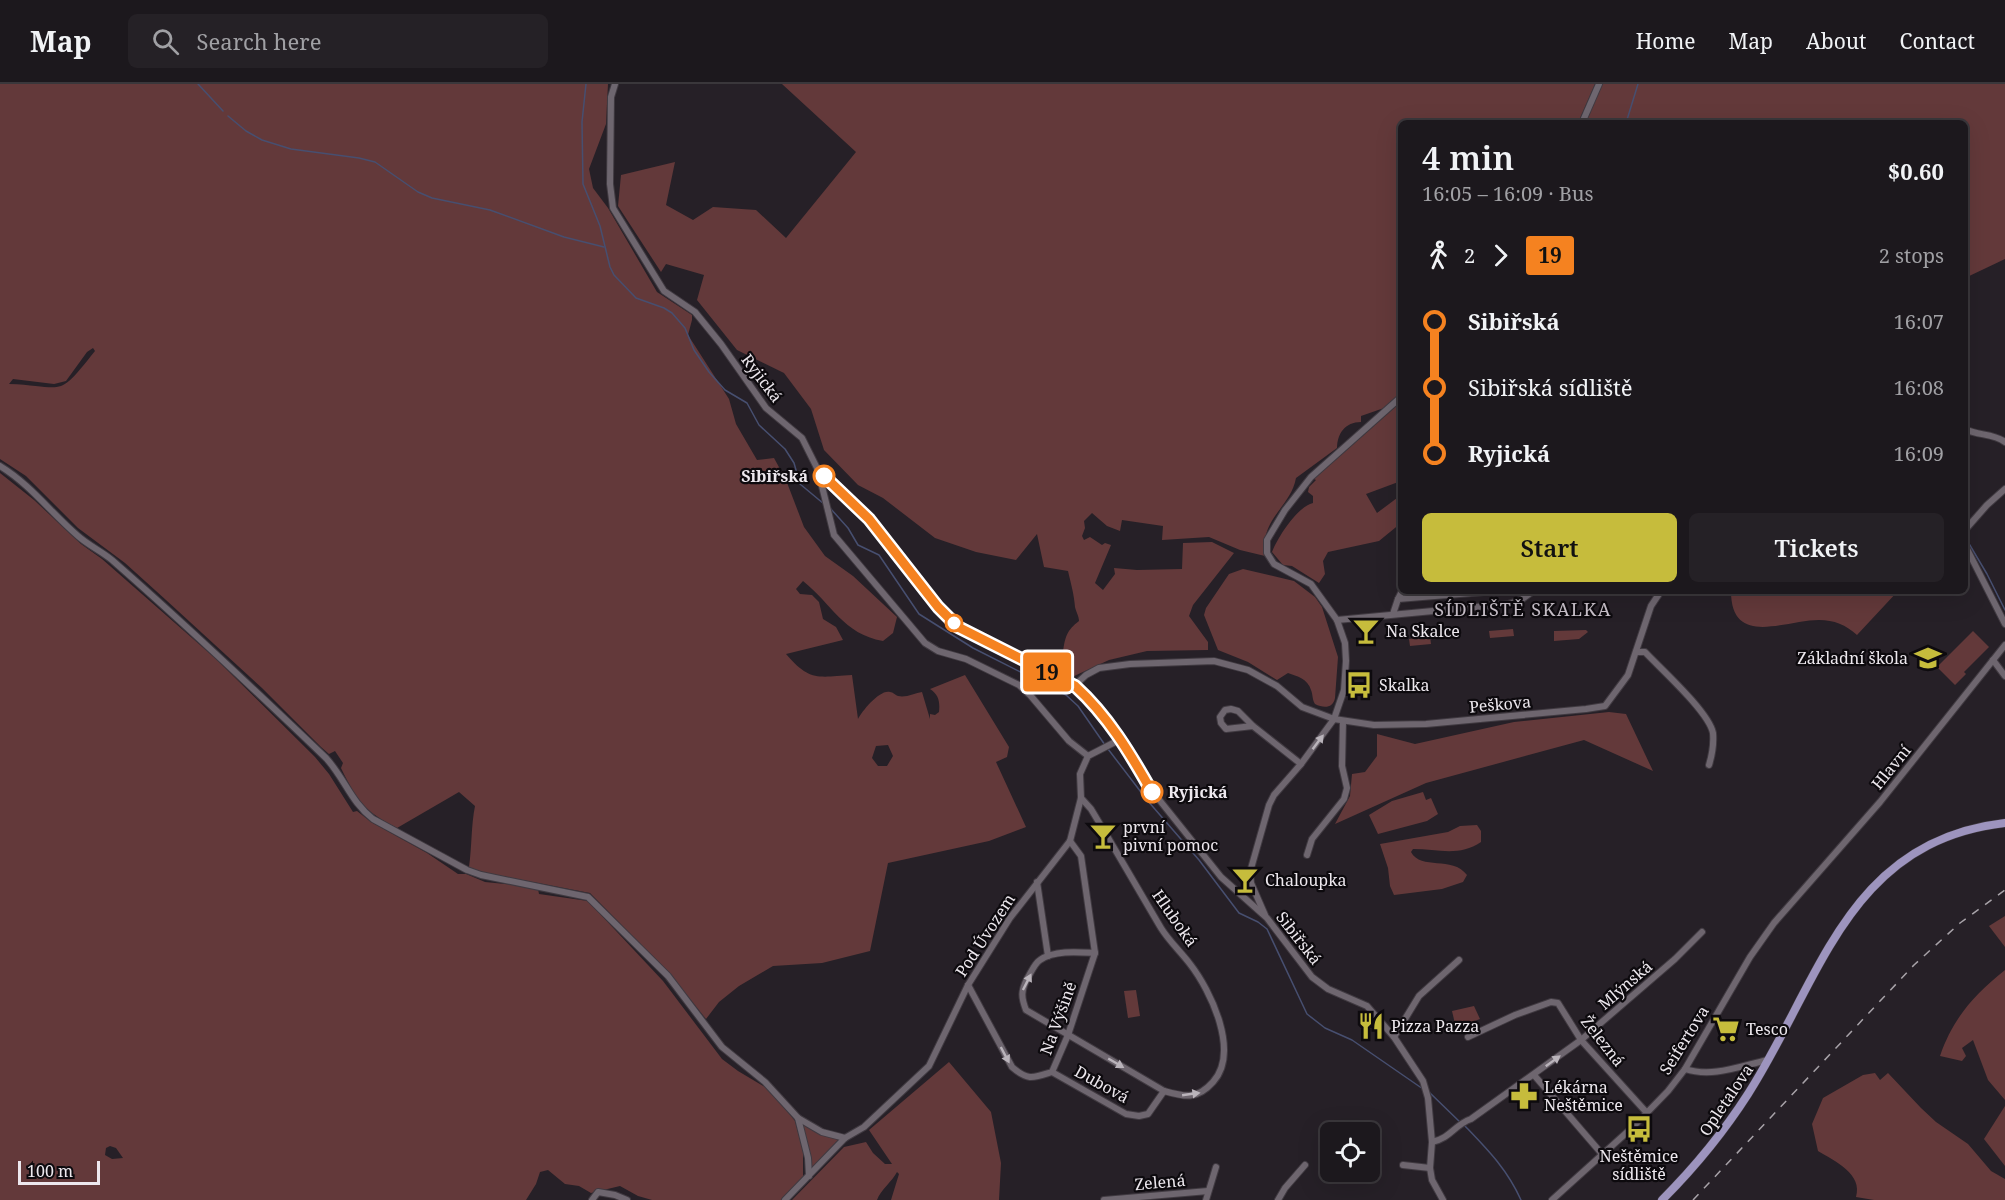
<!DOCTYPE html>
<html lang="en">
<head>
<meta charset="utf-8">
<style>
	:root { --surface:#1c181d; --page:#252126; --text:#f1f3f6; --muted:#a0a0a4; --line:#3a373b; --accent:#c6bc3c }
	body { margin:0; font-family:"Noto Serif",serif; background:var(--page); color:var(--text); height:100vh; display:flex; flex-direction:column; font-size:22px; white-space:nowrap }
	* { box-sizing:border-box; margin:0 }
	p { font-size:20px; color:var(--muted) }
	.icon { flex:none; width:33px; height:33px; fill:none; stroke:currentColor; stroke-width:2; stroke-linecap:round; stroke-linejoin:round }
	.map { position:relative; flex:1; overflow:hidden }
	.details { position:absolute; left:1398px; top:36px; width:570px; height:474px; display:flex; flex-direction:column; background:var(--surface); border-radius:9px; box-shadow:0 6px 24px #0002,0 0 0 2px var(--line) }
	.details>* { flex:none }
	.badge { padding:0 12px; border-radius:4px; font-size:21px; line-height:39px }
	.controls { position:absolute; left:1320px; top:1038px; display:grid; gap:12px }
	.controls a { display:grid; place-items:center; width:60px; height:60px; border-radius:9px; background:var(--surface); box-shadow:0 6px 24px #0002,0 0 0 2px var(--line); font-size:30px }
	.scale { position:absolute; left:18px; bottom:15px; width:82px; box-sizing:border-box; padding-left:6px; border:3px solid #ede8ee; border-top:0; font-size:16px; line-height:21px; white-space:nowrap; color:#ede8ee; -webkit-text-stroke:4px #0d0a0e; paint-order:stroke }
	.map>.badge { position:absolute; translate:-50% -50%; box-shadow:0 0 0 3px #fff }
	.legs { display:flex; align-items:center; gap:9px; height:66px; padding:0 24px; font-size:20px }
	.legs p { margin-inline-start:auto }
	.head { display:flex; align-items:center; justify-content:space-between; height:102px; padding:0 24px }
	h1 { font-size:33px; font-weight:600; line-height:45px }
	.action { display:flex; gap:12px; margin-top:auto; padding:12px 24px }
	.action a { flex:1; height:69px; border-radius:9px; background:var(--accent); color:#111; font-size:24px; font-weight:600; line-height:69px; text-align:center }
	.action a+a { background:var(--page); color:var(--text) }
	ul { padding:0 24px; list-style:none }
	li { display:flex; align-items:center; gap:21px; height:66px; font-size:22px }
	li i { display:grid; place-items:center; width:9px; height:100%; margin:0 8px; background:currentColor }
	li i::after { content:''; width:15px; height:15px; margin:-8px; border:4px solid; border-radius:50%; background:var(--surface) }
	li p { margin-inline-start:auto }
	li:first-child i { background:linear-gradient(#0000 50%,currentColor 0) }
	li:last-child i { background:linear-gradient(currentColor 50%,#0000 0) }
	header { display:flex; align-items:center; gap:36px; box-sizing:border-box; height:84px; padding:0 30px; background:var(--surface); border-bottom:2px solid var(--line) }
	header strong { font-size:28px }
	nav { display:flex; gap:33px; margin-inline-start:auto; font-size:21px }
	.search { width:420px; height:54px; background:var(--page); display:flex; align-items:center; gap:15px; box-sizing:border-box; padding:0 21px; border-radius:9px; color:var(--muted); font-size:22px }
	.map>svg:first-child { display:block }
	.green { fill:#63393a; fill-rule:evenodd }
	.lines { fill:none; stroke-linecap:round; stroke-linejoin:round }
	.stream { stroke:#474f70; stroke-width:1.5 }
	.minor-casing { stroke:#403a41; stroke-width:8 }
	.major-casing { stroke:#403a41; stroke-width:9 }
	.minor { stroke:#6e666f; stroke-width:6 }
	.major { stroke:#9d94be; stroke-width:8 }
	.rail { stroke:#a8a3a9; stroke-width:1.5; stroke-dasharray:8 8; stroke-linecap:butt }
	.oneway { fill:#bab4bb }
	.line-1-casing { stroke:#fff; stroke-width:14 }
	.line-1 { stroke:#f58220; stroke-width:9 }
	.stop-1-dot { fill:#fff; stroke:#f58220; stroke-width:3 }
	.labels { text-anchor:middle; dominant-baseline:central; stroke-width:4.5; stroke-linejoin:round; paint-order:stroke }
	.street-label { font-size:16px; fill:#ede8ee; stroke:#0d0a0e }
	.stop-label { font-size:16px; font-weight:bold; fill:#ede8ee; stroke:#0d0a0e; text-anchor:end }
	.poi-label { font-size:16px; fill:#ede8ee; stroke:#0d0a0e; text-anchor:start }
	.neighbourhood-label { font-size:18px; letter-spacing:1.5px; fill:#c8c0c9; stroke:#0d0a0e }
</style>
</head>
<body>
<header>
<strong>Map</strong>
<div class="search"><svg class="icon" aria-label="search" viewBox="0 0 24 24"><circle cx="10" cy="10" r="6"/><path d="M15 15l6 6"/></svg>Search here</div>
<nav><a>Home</a><a>Map</a><a>About</a><a>Contact</a></nav>
</header>
<div class="map">
<svg width="2005" height="1116" viewBox="0 0 2005 1116">
	<rect width="100%" height="100%" fill="#262027"/>
	<g class="green">
		<path d="M 0,0 L 608,0 L 606,40 L 589,85 L 593,104 L 608,124 L 657,208 L 692,231 L 692,236 L 688,251 L 729,315 L 736,340 L 757,376 L 774,374 L 786,396 L 804,443 L 825,472 L 853,492 L 897,533 L 893,549 L 883,557 C 843,550 832,520 803,497 L 796,505 L 800,510 L 812,511 L 819,518 L 823,535 L 836,543 L 843,556 L 786,570 C 810,598 818,593 852,591 L 858,635 C 862,627 880,605 890,608 C 893,608 895,611 898,612 C 906,614 915,609 922,608 L 930,635 L 930,630 L 935,631 L 939,628 C 940,618 939,611 930,605 L 965,591 L 1009,663 L 1007,673 L 996,678 L 1026,743 L 989,757 L 888,779 L 870,867 L 822,879 L 773,882 L 739,902 L 719,918 L 706,935 L 670,890 L 590,809 L 481,788 L 469,783 C 472,762 471,742 475,722 L 459,708 L 397,744 C 364,727 357,717 341,684 L 343,679 L 335,667 L 329,670 L 321,663 L 262,604 L 166,516 L 125,479 L 78,444 L 26,392 L 0,375 ZM 93,264 L 95,267 C 56,316 66,302 9,300 L 13,295 L 54,300 L 66,297 L 87,268 ZM 888,661 L 893,672 L 887,682 L 878,682 L 872,674 L 876,662 Z"/>
		<path d="M 782,0 L 1595,0 L 1578,39 L 1401,39 L 1401,309 L 1384,324 L 1361,332 L 1361,338 C 1345,338 1337,350 1337,364 L 1296,394 C 1290,425 1260,433 1265,472 L 1240,466 L 1209,453 L 1162,456 L 1163,442 L 1122,436 L 1120,447 L 1107,442 L 1092,429 L 1084,437 L 1085,444 L 1082,452 L 1084,456 L 1090,453 L 1102,461 L 1105,459 L 1111,461 L 1095,499 L 1103,506 L 1115,490 L 1114,484 L 1137,486 L 1182,485 L 1183,459 L 1212,458 L 1234,469 L 1193,521 L 1189,532 L 1208,558 L 1208,566 L 1147,567 L 1109,576 L 1072,593 L 1059,588 L 1067,572 L 1063,568 C 1065,553 1067,546 1079,537 C 1079,532 1076,528 1075,523 C 1074,510 1071,500 1068,487 L 1044,483 L 1037,450 L 1016,476 L 976,468 L 935,454 L 883,414 L 858,401 L 824,366 L 811,325 L 784,289 L 737,266 L 697,216 L 704,191 L 666,180 L 661,188 L 618,122 L 621,91 L 675,78 L 666,121 L 693,136 L 713,123 L 756,126 L 786,154 L 856,68 Z"/>
		<polygon points="1602,0 2005,0 2005,175 1965,194 1965,39 1585,39"/>
		<path d="M 1401,318 L 1401,397 L 1366,410 L 1377,429 L 1401,411 L 1401,439 L 1379,457 L 1328,468 L 1323,477 L 1325,490 L 1319,499 L 1292,482 L 1283,481 L 1272,468 C 1278,453 1297,423 1313,419 L 1313,412 L 1308,408 L 1309,403 L 1316,396 L 1314,395 Z"/>
		<path d="M 0,389 L 34,416 L 81,460 L 102,475 L 216,575 L 315,673 L 329,690 L 353,728 L 357,727 L 371,738 L 427,769 L 458,790 L 466,790 L 485,798 L 526,802 L 538,805 L 539,810 L 588,817 L 663,897 L 722,975 L 738,987 L 770,1006 L 795,1037 L 803,1067 L 803,1094 L 782,1116 L 652,1116 L 638,1112 L 620,1102 L 591,1109 L 579,1102 L 565,1100 L 548,1086 L 540,1088 L 536,1100 L 526,1116 L 0,1116 ZM 110,1062 L 116,1064 L 123,1074 L 112,1075 L 105,1071 L 106,1064 Z"/>
		<path d="M 1243,485 L 1294,497 L 1315,513 L 1322,523 L 1338,573 L 1335,614 C 1333,625 1323,624 1315,620 C 1312,615 1313,611 1311,606 C 1308,595 1297,592 1288,589 L 1277,596 L 1248,578 L 1218,566 L 1204,531 L 1206,524 L 1229,490 Z"/>
		<path d="M 1731,507 L 1898,507 L 1857,551 C 1846,541 1834,536 1819,536 C 1785,536 1731,564 1731,507 Z"/>
		<polygon points="1513,545 1514,552 1490,554 1489,547"/>
		<polygon points="1586,546 1588,548 1579,555 1554,557 1554,547"/>
		<polygon points="1973,547 1989,563 1964,588 1966,590 1955,601 1937,583"/>
		<polygon points="1430,552 1431,560 1410,562 1409,555"/>
		<polygon points="1609,628 1626,630 1653,687 1584,656 1426,699 1335,740 1350,712 1352,690 1365,688 1377,672 1377,650 1415,660 1514,638"/>
		<polygon points="1423,708 1426,716 1431,714 1438,730 1427,737 1378,750 1369,731 1392,717"/>
		<path d="M 1477,741 L 1481,747 L 1481,758 C 1459,773 1438,765 1413,765 L 1411,768 C 1421,787 1452,771 1467,791 L 1463,798 L 1442,805 L 1394,811 L 1390,802 L 1388,784 L 1380,760 L 1448,748 L 1460,742 Z"/>
		<polygon points="2005,832 2005,863 1989,842"/>
		<path d="M 2005,886 L 2005,1016 L 1988,996 L 1973,956 L 1962,964 L 1966,972 L 1962,977 L 1940,972 C 1953,934 1974,911 2005,886 Z"/>
		<polygon points="1136,906 1140,932 1128,934 1124,907"/>
		<polygon points="1474,922 1480,935 1456,944 1452,927"/>
		<path d="M 949,978 L 991,1028 L 1001,1079 L 999,1116 L 891,1116 L 899,1090 L 897,1088 C 892,1098 881,1105 877,1116 L 792,1116 L 844,1063 L 866,1058 L 873,1069 L 885,1080 L 892,1080 L 869,1046 Z"/>
		<path d="M 1875,989 L 1880,996 L 1888,989 L 1921,1024 L 1936,1038 L 1968,1060 L 1991,1087 L 2005,1095 L 2005,1116 L 1874,1116 L 1856,1113 C 1863,1090 1835,1077 1818,1067 L 1812,1040 L 1823,1014 L 1863,991 Z"/>
		<polygon points="2005,1022 2005,1082 1984,1055"/>
		<polygon points="801,1038 839,1055 811,1087"/>
	</g>
	<g class="lines">
		<g class="stream">
			<polyline points="198,0 223,27"/>
			<polyline points="586,0 582,38 583,100 600,142 610,183 614,191 636,214 664,224 672,229 685,244 694,266 709,288 725,306 747,319 759,341 785,365 794,379 800,400 824,420"/>
			<polyline points="228,32 246,47 262,56 291,65 359,74 375,78 418,108 432,114 490,126 564,153 604,163"/>
			<polyline points="1626,39 1638,0"/>
			<polyline points="830,424 848,444 858,461 879,471 919,530 973,564 1066,611 1078,622 1105,661"/>
			<polyline points="1965,453 1987,490 2005,526"/>
			<polyline points="1108,665 1147,716 1199,776 1239,829 1258,838 1267,845 1307,930 1325,944 1352,956 1423,1005"/>
			<polyline points="1430,1009 1461,1039"/>
			<path d="M 1465,1042 C 1488,1066 1507,1085 1521,1116"/>
		</g>
		<defs>
			<g id="minor">
				<polyline points="615,0 611,13 610,100 613,124 664,207 695,228 721,260 766,324 802,354 818,386 834,451 925,559 938,567 966,575 1019,601 1030,611 1069,657 1088,672"/>
				<polyline points="1582,39 1599,0"/>
				<path d="M 1965,345 C 1978,352 1993,349 2005,358"/>
				<path d="M 0,382 C 31,401 51,429 78,452 C 88,461 101,467 112,476 C 185,540 256,607 326,674 C 345,695 351,718 373,735 L 467,786 L 481,791 L 588,813 L 668,892 L 722,963 L 765,998 L 798,1034 L 822,1048 L 845,1054"/>
				<polyline points="818,386 869,435 938,523 958,543 1075,601 1110,639 1153,708 1221,793 1267,834 1312,893 1328,905 1367,922 1394,953 1423,997 1428,1014 1432,1058 1430,1084 1432,1096 1443,1116"/>
				<polyline points="1965,446 1987,421 2005,405"/>
				<polyline points="1965,461 2005,540"/>
				<polyline points="1398,515 1402,507"/>
				<polyline points="1393,530 1398,515 1484,508"/>
				<polyline points="1337,536 1508,520 1521,516 1533,507"/>
				<path d="M 1636,568 L 1645,568 C 1661,585 1709,628 1713,649 C 1714,661 1712,671 1709,681"/>
				<polyline points="1993,576 2005,592"/>
				<polyline points="1075,601 1086,591 1099,584 1130,580 1214,577 1248,586 1277,602 1302,623 1334,635 1374,641 1426,640 1586,625 1605,622 1628,591 1651,522 1661,507"/>
				<polyline points="1253,642 1226,645 1221,639 1220,633 1225,626 1231,625 1238,627 1253,642 1301,680"/>
				<polyline points="1307,771 1312,755 1344,715 1347,704 1342,682 1343,637"/>
				<polyline points="1037,798 1048,872"/>
				<polyline points="1265,831 1251,799 1250,788 1269,721 1274,711 1301,680 1334,635 1344,606 1346,577 1345,559 1337,536 1311,500 1274,480 1267,469 1267,456 1285,426 1311,393 1401,313"/>
				<path d="M 1095,869 C 1078,868 1054,866 1040,876 C 1034,880 1031,889 1027,895 C 1021,907 1021,913 1026,926 L 1164,1007"/>
				<path d="M 968,901 L 1012,983 C 1028,997 1033,994 1052,988 L 1068,951 L 1095,869 L 1081,772 L 1070,757"/>
				<polyline points="1394,953 1419,912 1459,876"/>
				<polyline points="1468,953 1515,931 1551,918 1558,919 1581,956 1647,1029"/>
				<path d="M 1685,985 C 1713,994 1740,982 1768,976"/>
				<path d="M 1052,988 L 1126,1030 L 1139,1032 L 1148,1030 L 1164,1007 C 1185,1013 1197,1016 1213,998 C 1240,968 1211,907 1190,880 C 1181,868 1169,857 1161,844 C 1138,805 1115,765 1091,725 L 1081,714"/>
				<polyline points="1534,991 1602,1070"/>
				<polyline points="798,1034 808,1074 809,1092"/>
				<path d="M 1432,1058 C 1451,1054 1454,1041 1471,1035 L 1581,956 L 1675,875 L 1702,848"/>
				<polyline points="1403,1081 1430,1084"/>
				<polyline points="592,1116 598,1108 615,1111 627,1116"/>
				<polyline points="785,1116 845,1054 864,1043 929,982 968,901 1010,834 1070,757 1081,714 1080,690 1088,672 1121,655"/>
				<polyline points="1104,1116 1208,1107"/>
				<polyline points="1206,1116 1216,1083"/>
				<polyline points="1278,1116 1285,1104 1305,1081"/>
				<polyline points="1552,1116 1635,1041 1668,1007 1685,985 1750,873 1774,839 1880,718 2005,561"/>
			</g>
			<path id="major" d="M 1662,1116 C 1694,1084 1723,1049 1748,1010 C 1820,898 1847,757 2005,739"/>
		</defs>
		<use href="#minor" class="minor-casing"/>
		<use href="#major" class="major-casing"/>
		<use href="#minor" class="minor"/>
		<use href="#major" class="major"/>
		<polyline class="rail" points="1693,1116 1914,881 1960,839 2005,806"/>
	</g>
	<defs><path id="oneway-solid" d="M-6-.8H1V-3.2L6.5 0L1 3.2V.8H-6Z" transform="scale(1.5)"/></defs>
	<g class="oneway">
		<use href="#oneway-solid" transform="translate(1318 658) rotate(-53)"/>
		<use href="#oneway-solid" transform="translate(1027 898) rotate(-63)"/>
		<use href="#oneway-solid" transform="translate(1005 971) rotate(62)"/>
		<use href="#oneway-solid" transform="translate(1553 977) rotate(-36)"/>
		<use href="#oneway-solid" transform="translate(1116 979) rotate(30)"/>
		<use href="#oneway-solid" transform="translate(1191 1010) rotate(-8)"/>
	</g>
	<g class="lines">
		<defs>
			<path id="line-1" d="M 824,392 L 869,435 L 938,523 L 958,543 L 1075,602 C 1108,632 1130,669 1152,708"/>
		</defs>
		<use href="#line-1" class="line-1-casing"/>
		<use href="#line-1" class="line-1"/>
	</g>
	<defs>
		<symbol id="bar-bare" viewBox="-9 -9 18 18"><path d="M-6-5H6L.8 .8V4.5H3.5V6h-7V4.5H-.8V.8Z" fill="#c6bc3c" stroke="#0d0a0e" stroke-width="2.5" paint-order="stroke"/></symbol>
		<symbol id="school-bare" viewBox="-9 -9 18 18"><path d="M0-5L7-2L0 1L-7-2ZM-4 1L0 2.5L4 1V4Q0 6-4 4Z" fill="#c6bc3c" stroke="#0d0a0e" stroke-width="2.5" paint-order="stroke"/></symbol>
		<symbol id="bus-bare" viewBox="-9 -9 18 18"><path d="M-5-6H5V4H4V6H2V4H-2V6H-4V4H-5ZM-3.5-4V0h7V-4ZM-3.5 1.2v1.5H-2V1.2ZM2 1.2v1.5H3.5V1.2Z" fill="#c6bc3c" stroke="#0d0a0e" stroke-width="2.5" paint-order="stroke"/></symbol>
		<symbol id="restaurant-bare" viewBox="-9 -9 18 18"><path d="M-5-6h1v4h1v-4h1v4h1v-4h1v5L-1.5 .5V6h-2V.5L-5-1ZM5-6V6H3V1.5H1.5Q1.5-4 5-6Z" fill="#c6bc3c" stroke="#0d0a0e" stroke-width="2.5" paint-order="stroke"/></symbol>
		<symbol id="supermarket-bare" viewBox="-9 -9 18 18"><path d="M-6-5.5h2.5l.6 2H6L4.5 2H-2.5L-4.4-4H-6ZM-1.5 3.2a1.3 1.3 0 1 0 .1 0ZM3 3.2a1.3 1.3 0 1 0 .1 0Z" fill="#c6bc3c" stroke="#0d0a0e" stroke-width="2.5" paint-order="stroke"/></symbol>
		<symbol id="pharmacy-bare" viewBox="-9 -9 18 18"><path d="M-2-6h4v4h4v4h-4v4h-4v-4h-4v-4h4Z" fill="#c6bc3c" stroke="#0d0a0e" stroke-width="2.5" paint-order="stroke"/></symbol>
	</defs>
	<g fill-rule="evenodd">
		<use href="#bar-bare" x="1347" y="528" width="38" height="38"/>
		<use href="#school-bare" x="1909" y="555" width="38" height="38"/>
		<use href="#bus-bare" x="1340" y="582" width="38" height="38"/>
		<use href="#bar-bare" x="1084" y="733" width="38" height="38"/>
		<use href="#bar-bare" x="1226" y="777" width="38" height="38"/>
		<use href="#restaurant-bare" x="1352" y="923" width="38" height="38"/>
		<use href="#supermarket-bare" x="1707" y="926" width="38" height="38"/>
		<use href="#pharmacy-bare" x="1505" y="993" width="38" height="38"/>
		<use href="#bus-bare" x="1620" y="1026" width="38" height="38"/>
	</g>
	<g class="stop-1-dot">
		<circle cx="824" cy="392" r="10"/>
		<circle cx="954" cy="539" r="8"/>
		<circle cx="1152" cy="708" r="10"/>
	</g>
	<g class="labels">
		<g class="street-label">
			<text transform="translate(762 294) rotate(53)">Ryjická</text>
			<text transform="translate(1500 620) rotate(-5)">Peškova</text>
			<text transform="translate(1891 683) rotate(-51)">Hlavní</text>
			<text transform="translate(1175 834) rotate(55)">Hluboká</text>
			<text transform="translate(985 851) rotate(-57)">Pod Úvozem</text>
			<text transform="translate(1299 854) rotate(52)">Sibiřská</text>
			<text transform="translate(1625 901) rotate(-41)">Mlýnská</text>
			<text transform="translate(1058 934) rotate(-70)">Na Výšině</text>
			<text transform="translate(1684 956) rotate(-58)">Seifertova</text>
			<text transform="translate(1603 957) rotate(52)">Železná</text>
			<text transform="translate(1102 1000) rotate(29)">Dubová</text>
			<text transform="translate(1726 1016) rotate(-56)">Opletalova</text>
			<text transform="translate(1160 1098) rotate(-5)">Zelená</text>
		</g>
		<g class="stop-label">
			<text x="808" y="392">Sibiřská</text>
			<text x="1168" y="708" text-anchor="start">Ryjická</text>
		</g>
		<g class="poi-label">
			<text x="1386" y="547">Na Skalce</text>
			<text x="1908" y="574" text-anchor="end">Základní škola</text>
			<text x="1379" y="601">Skalka</text>
			<text x="1123" y="743">první<tspan x="1123" dy="18">pivní pomoc</tspan></text>
			<text x="1265" y="796">Chaloupka</text>
			<text x="1391" y="942">Pizza Pazza</text>
			<text x="1746" y="945">Tesco</text>
			<text x="1544" y="1003">Lékárna<tspan x="1544" dy="18">Neštěmice</tspan></text>
			<text x="1639" y="1072" text-anchor="middle">Neštěmice<tspan x="1639" dy="18">sídliště</tspan></text>
		</g>
		<g class="neighbourhood-label">
			<text x="1523" y="525">SÍDLIŠTĚ SKALKA</text>
		</g>
	</g>
</svg>
<div class="controls">
<a><svg class="icon" aria-label="locate" viewBox="0 0 24 24"><circle cx="12" cy="12" r="6"/><path d="M12 2v4M12 18v4M2 12h4M18 12h4"/></svg></a>
</div>
<div class="scale">100 m</div>
<b class="badge" style="left:1047px;top:588px;background:#f58220;color:#111">19</b>
<section class="details">
<div class="head"><div><h1>4 min</h1><p>16:05 – 16:09 · Bus</p></div><b>$0.60</b></div>
<div class="legs"><svg class="icon" aria-label="walk" viewBox="0 0 24 24"><circle cx="13" cy="4" r="2"/><path d="M13 8l-2 6 4 7M11 14l-3 7M7 12l3-4h3l4 4"/></svg>2<svg class="icon" aria-label="forward" viewBox="0 0 24 24"><path d="M9 5l7 7-7 7"/></svg><b class="badge" style="background:#f58220;color:#111">19</b><p>2 stops</p></div>
<ul>
<li><i style="color:#f58220"></i><b>Sibiřská</b><p>16:07</p></li>
<li><i style="color:#f58220"></i><span>Sibiřská sídliště</span><p>16:08</p></li>
<li><i style="color:#f58220"></i><b>Ryjická</b><p>16:09</p></li>
</ul>
<div class="action"><a>Start</a><a>Tickets</a></div>
</section>
</div>
</body>
</html>
